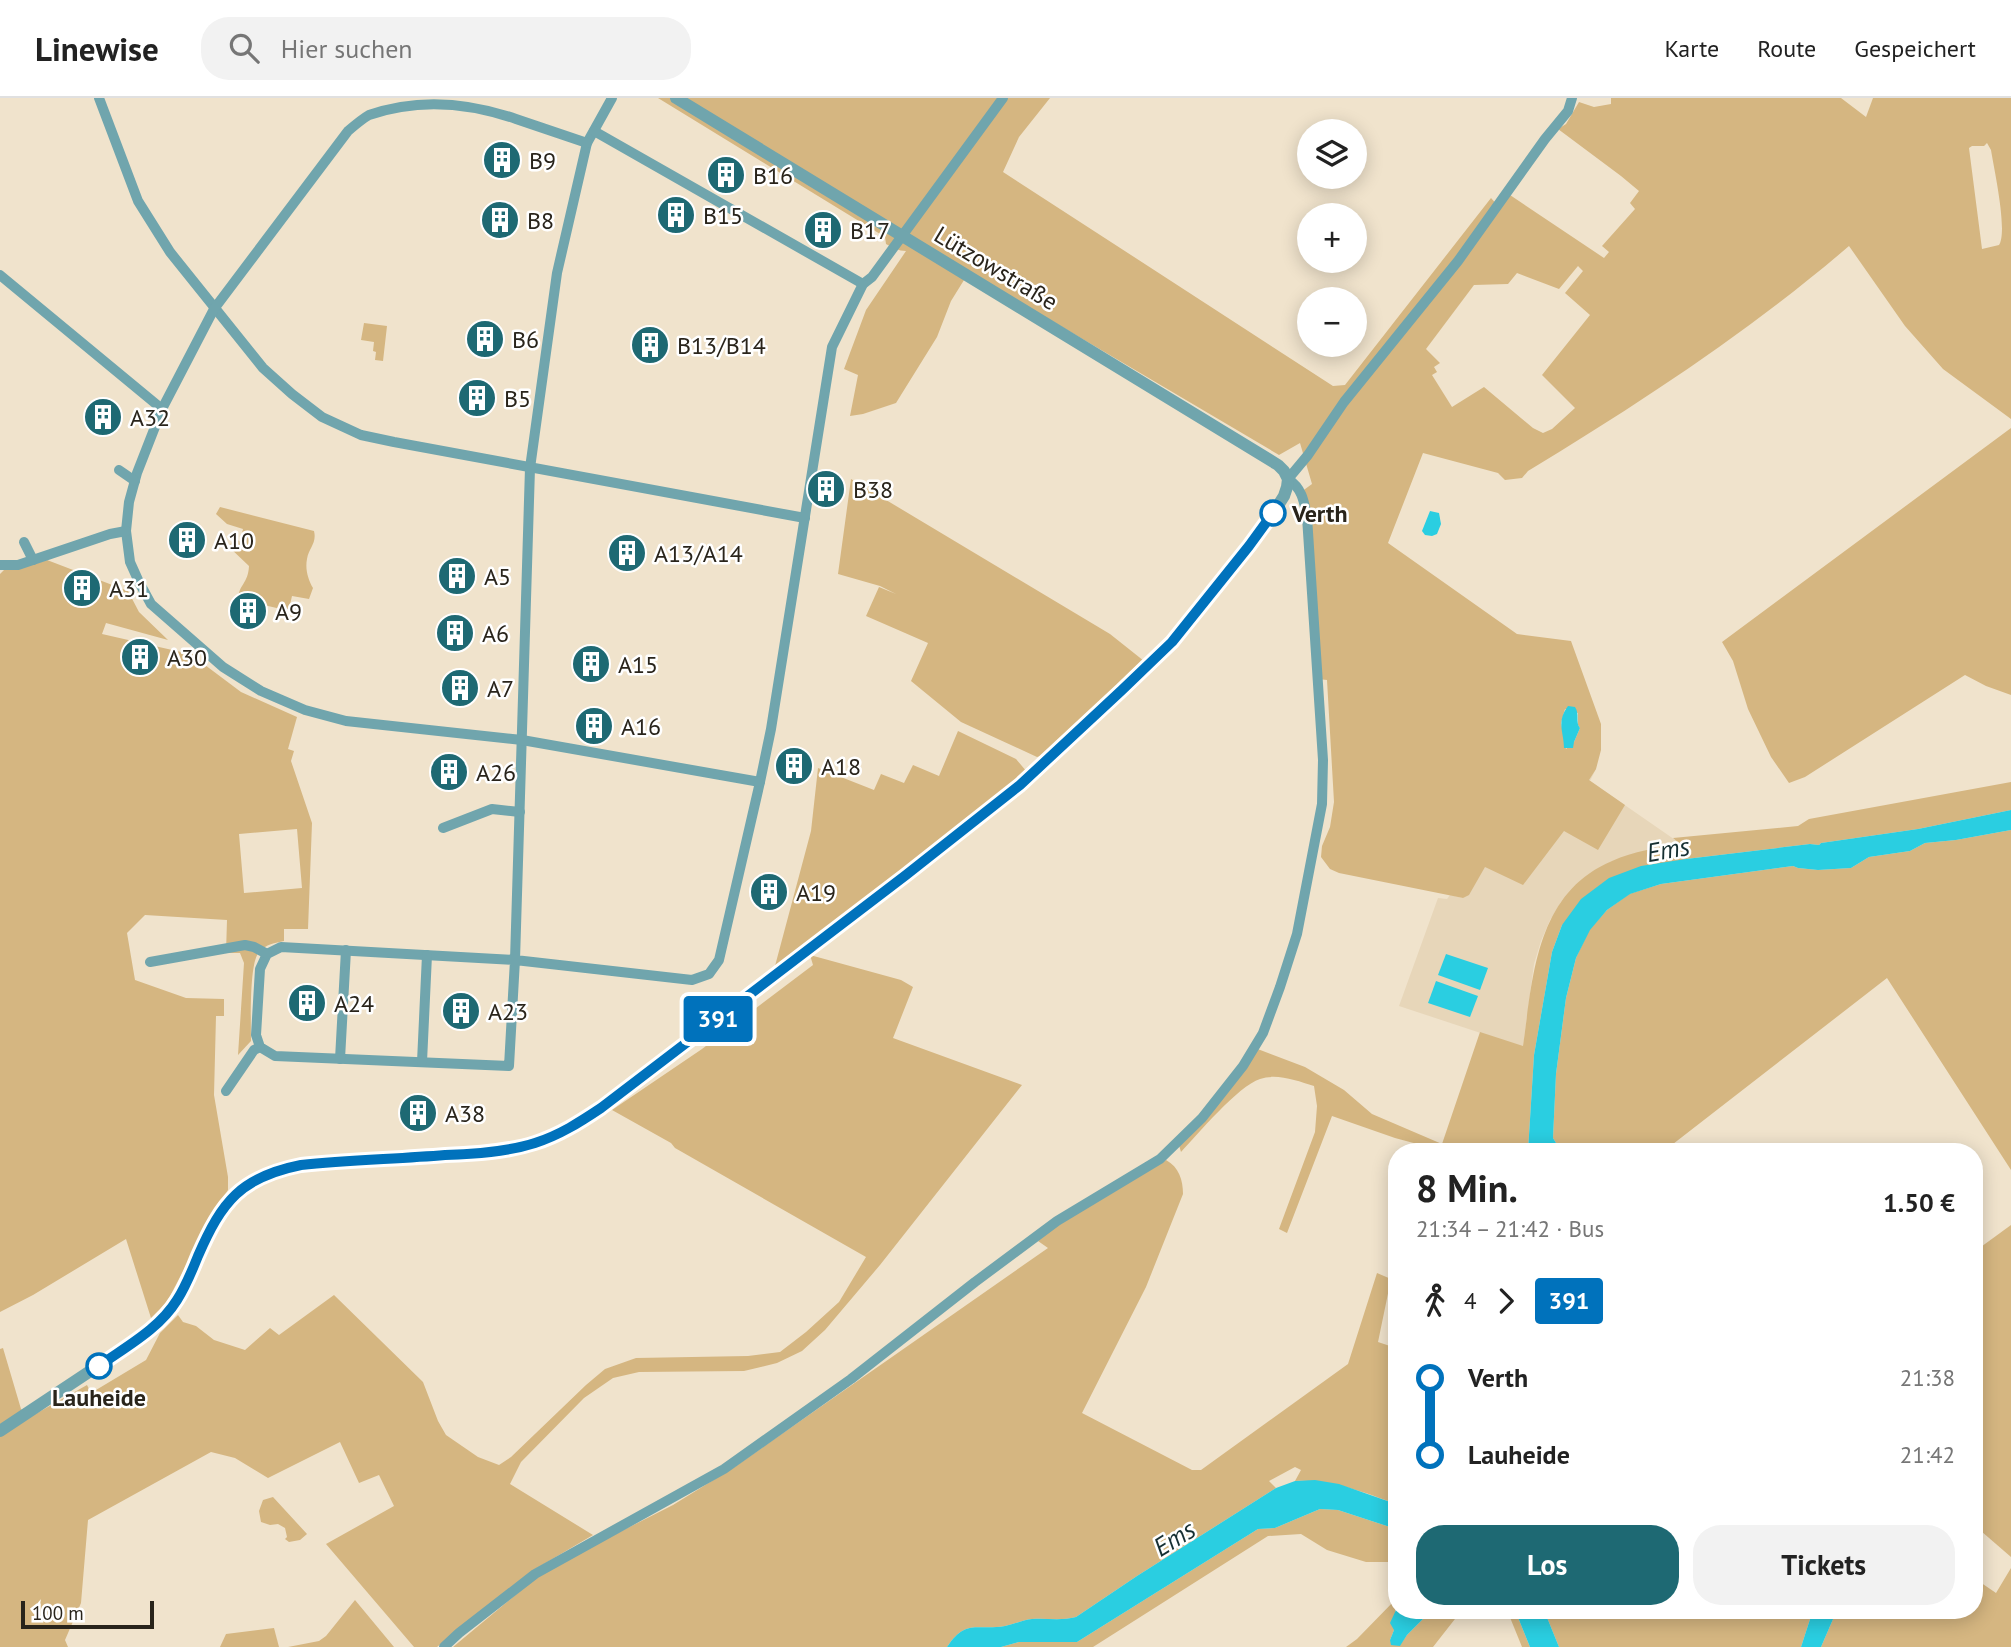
<!DOCTYPE html>
<html lang="de">
<head>
<meta charset="utf-8">
<style>
	:root { --surface:#fff; --page:#f2f2f2; --text:#222; --muted:#767676; --line:#e0e0e0; --accent:#1e6973 }
	body { margin:0; font-family:"PT Sans",sans-serif; background:var(--page); color:var(--text); height:100vh; display:flex; flex-direction:column; font-size:26px; white-space:nowrap }
	* { box-sizing:border-box; margin:0 }
	p { font-size:23px; color:var(--muted) }
	.icon { flex:none; width:38px; height:38px; fill:none; stroke:currentColor; stroke-width:2; stroke-linecap:round; stroke-linejoin:round }
	.map { position:relative; flex:1; overflow:hidden }
	.sheet { position:absolute; left:1388px; top:1045px; width:595px; height:476px; display:flex; flex-direction:column; background:var(--surface); border-radius:28px; box-shadow:0 4px 18px #0003 }
	.sheet>* { flex:none }
	.badge { padding:0 14px; border-radius:5px; font-size:24px; line-height:46px }
	.buttons { position:absolute; left:1297px; top:21px; display:grid; gap:14px }
	.buttons a { display:grid; place-items:center; width:70px; height:70px; border-radius:50%; background:var(--surface); box-shadow:0 4px 18px #0003; font-size:35px }
	.scale { position:absolute; left:21px; bottom:18px; width:133px; box-sizing:border-box; padding-left:7px; border:4px solid #29241b; border-top:0; font-size:19px; line-height:24px; white-space:nowrap; color:#29241b; -webkit-text-stroke:5px #fff; paint-order:stroke }
	.map>.badge { position:absolute; translate:-50% -50%; box-shadow:0 0 0 4px #fff }
	.legs { display:flex; align-items:center; gap:10px; height:77px; padding:0 28px; font-size:23px }
	.legs p { margin-inline-start:auto }
	.overview { display:flex; align-items:center; justify-content:space-between; height:119px; padding:0 28px }
	h1 { font-size:38px; font-weight:700; line-height:52px }
	.action { display:flex; gap:14px; margin-top:auto; padding:14px 28px }
	.action a { flex:1; height:80px; border-radius:28px; background:var(--accent); color:#fff; font-size:28px; font-weight:700; line-height:80px; text-align:center }
	.action a+a { background:var(--page); color:var(--text) }
	ul { padding:0 28px; list-style:none }
	li { display:flex; align-items:center; gap:24px; height:77px; font-size:26px }
	li i { display:grid; place-items:center; width:10px; height:100%; margin:0 9px; background:currentColor }
	li i::after { content:''; width:18px; height:18px; margin:-9px; border:5px solid; border-radius:50%; background:var(--surface) }
	li p { margin-inline-start:auto }
	li:first-child i { background:linear-gradient(#0000 50%,currentColor 0) }
	li:last-child i { background:linear-gradient(currentColor 50%,#0000 0) }
	header { display:flex; align-items:center; gap:42px; box-sizing:border-box; height:98px; padding:0 35px; background:var(--surface); border-bottom:2px solid var(--line) }
	header strong { font-size:33px }
	nav { display:flex; gap:38px; margin-inline-start:auto; font-size:24px }
	.search { width:490px; height:63px; background:var(--page); display:flex; align-items:center; gap:18px; box-sizing:border-box; padding:0 24px; border-radius:28px; color:var(--muted); font-size:26px }
	.map>svg:first-child { display:block }
	.built { fill:#e7d6b9 }
	.green { fill:#d5b681; fill-rule:evenodd }
	.water { fill:#2acee1 }
	.lines { fill:none; stroke-linecap:round; stroke-linejoin:round }
	.stream { stroke:#2acee1; stroke-width:2.5 }
	.minor { stroke:#70a5ad; stroke-width:10 }
	.tertiary { stroke:#70a5ad; stroke-width:12 }
	.line-1-casing { stroke:#fff; stroke-width:16 }
	.line-1 { stroke:#0072bc; stroke-width:10 }
	.stop-1-dot { fill:#fff; stroke:#0072bc; stroke-width:3.5 }
	.labels { text-anchor:middle; dominant-baseline:central; stroke-width:5; stroke-linejoin:round; paint-order:stroke }
	.poi-label { font-size:24px; fill:#29241b; stroke:#fff; text-anchor:start }
	.street-label { font-size:24px; fill:#29241b; stroke:#fff }
	.stop-label { font-size:24px; font-weight:bold; fill:#29241b; stroke:#fff; text-anchor:start }
	.water-label { font-size:26px; font-style:italic; fill:#162f32; stroke:#fff }
</style>
</head>
<body>
<header>
<strong>Linewise</strong>
<div class="search"><svg class="icon" aria-label="search" viewBox="0 0 24 24"><circle cx="10" cy="10" r="6"/><path d="M15 15l6 6"/></svg>Hier suchen</div>
<nav><a>Karte</a><a>Route</a><a>Gespeichert</a></nav>
</header>
<div class="map">
<svg width="2011" height="1549" viewBox="0 0 2011 1549">
	<rect width="100%" height="100%" fill="#f0e3cc"/>
	<polygon class="built" points="1591,670 1596,671 1590,683 1681,746 1650,751 1610,764 1561,804 1550,822 1541,843 1534,866 1523,949 1399,908 1438,800 1447,801 1450,797 1463,800 1512,721"/>
	<g class="green">
		<path d="M 658,0 L 1050,0 L 1019,39 L 1003,74 L 1333,288 L 1345,287 L 1491,100 L 1500,110 L 1510,97 L 1604,160 L 1609,154 L 1602,148 L 1635,111 L 1630,105 L 1639,93 L 1621,78 L 1558,31 L 1566,26 L 1579,4 L 1594,9 L 1611,6 L 1611,0 L 1841,0 L 1866,19 L 1873,0 L 2011,0 L 2011,321 L 1943,271 L 1905,228 L 1849,148 C 1750,233 1640,305 1528,373 L 1522,380 L 1505,382 L 1498,375 L 1423,355 L 1388,445 L 1517,536 L 1571,543 L 1601,626 L 1601,652 L 1596,671 L 1589,682 L 1625,707 L 1598,752 L 1564,733 L 1523,787 L 1485,769 L 1469,797 L 1463,800 L 1339,775 L 1330,771 L 1321,759 L 1322,748 L 1330,729 L 1334,704 L 1327,582 L 1318,581 L 1301,394 L 1312,386 L 1300,345 L 1279,357 L 969,174 L 951,203 L 937,239 L 896,305 L 863,316 L 850,318 L 858,277 L 844,271 L 866,212 L 906,153 C 898,153 894,150 886,146 L 885,139 ZM 1987,45 L 1991,52 C 1994,71 2008,133 1999,147 L 1982,151 L 1969,50 L 1972,48 L 1984,48 ZM 1578,168 L 1583,173 L 1565,195 L 1590,217 L 1542,277 L 1575,310 L 1552,331 L 1543,335 L 1533,330 L 1484,289 L 1452,309 L 1432,277 L 1437,274 L 1434,269 L 1440,265 L 1426,251 L 1474,187 L 1508,186 L 1517,175 L 1559,191 ZM 1565,611 L 1578,615 L 1578,627 L 1580,630 L 1574,644 L 1566,651 L 1561,625 Z"/>
		<polygon points="364,225 387,228 383,263 375,262 376,254 373,253 374,244 361,242"/>
		<polygon points="2011,330 2011,597 1986,588 1965,577 1805,679 1789,685 1771,659 1748,611 1733,563 1722,544"/>
		<polygon points="851,381 1110,536 1144,563 1134,570 1048,656 1037,659 961,624 911,583 928,545 866,518 879,489 896,496 880,488 838,476"/>
		<path d="M 220,409 L 314,433 C 317,445 309,450 307,461 C 305,471 308,481 313,490 L 309,501 L 292,498 L 289,511 L 281,511 L 238,501 C 239,486 248,486 249,468 L 229,449 L 233,441 L 240,443 L 243,431 L 227,426 L 216,416 Z"/>
		<path d="M 47,462 L 128,493 L 139,514 L 168,542 L 106,525 L 102,536 L 181,554 L 187,551 L 201,564 L 241,594 L 297,619 L 288,651 L 294,653 L 291,663 L 312,725 L 308,831 L 284,831 L 284,843 C 275,845 266,846 259,854 C 249,865 251,925 251,943 L 238,957 L 244,865 L 240,855 L 226,855 L 227,822 L 145,817 L 127,835 L 135,882 L 186,900 L 224,901 L 224,918 L 216,918 L 214,997 L 228,1079 L 228,1092 L 209,1123 L 167,1204 L 151,1220 L 126,1141 L 33,1197 L 0,1214 L 0,476 L 4,472 L 15,472 ZM 297,731 L 302,790 L 244,795 L 239,736 Z"/>
		<polygon points="958,633 1016,661 1027,674 902,774 775,868 811,733 818,670 874,692 881,676 904,685 913,667 939,678"/>
		<path d="M 2011,684 L 2011,712 L 1918,731 L 1821,745 L 1819,747 L 1810,746 L 1686,761 L 1562,827 L 1552,854 L 1534,957 L 1528,1053 L 1443,1053 L 1395,1040 L 1332,1018 L 1287,1135 L 1279,1131 L 1315,1034 L 1317,1008 L 1314,988 C 1297,983 1277,975 1260,981 C 1238,988 1198,1036 1181,1054 L 1178,1044 L 1255,950 L 1305,969 L 1344,992 L 1372,1016 L 1442,1046 L 1480,934 L 1523,948 C 1533,878 1536,795 1612,763 C 1634,753 1657,750 1680,746 L 1673,740 L 1798,728 L 1809,721 Z"/>
		<polygon points="2011,732 2011,1072 1887,880 1664,1053 1561,1053 1553,1040 1556,976 1566,900 1576,860 1589,832 1607,812 1629,796 1661,786 1793,768 1798,770 1818,772 1851,770 1869,759 1910,753 1925,745 1956,742"/>
		<polygon points="810,857 901,882 913,889 893,940 1022,987 880,1167 825,1232 802,1253 777,1265 744,1273 639,1274 613,1280 584,1300 521,1364 510,1386 593,1437 532,1473 437,1549 414,1549 326,1446 394,1408 379,1377 359,1385 340,1344 268,1380 235,1360 211,1354 88,1422 81,1505 65,1542 68,1549 0,1549 0,1251 3,1250 21,1311 30,1319 87,1287 91,1295 146,1262 160,1235 178,1217 183,1224 196,1228 214,1242 245,1252 270,1230 279,1237 334,1197 423,1284 438,1323 446,1337 478,1359 499,1367 511,1359 586,1287 605,1271 636,1260 748,1258 780,1254 806,1234 839,1204 866,1159 675,1050 671,1045 612,1012 702,951 813,867"/>
		<path d="M 1166,1062 C 1179,1069 1183,1082 1183,1096 L 1146,1189 L 1082,1315 L 1192,1372 L 1201,1372 L 1348,1266 L 1377,1175 L 1391,1181 L 1378,1244 L 1390,1248 L 1396,1244 L 1396,1278 L 1390,1285 L 1396,1291 L 1396,1406 C 1363,1394 1331,1381 1295,1383 L 1301,1372 L 1295,1369 L 1269,1383 L 1276,1390 L 1137,1478 L 1076,1519 C 1061,1523 1047,1520 1032,1521 C 1023,1522 1014,1526 1005,1528 C 977,1533 966,1520 947,1549 L 453,1549 L 537,1479 L 600,1444 L 673,1407 L 736,1368 L 1048,1150 L 1038,1143 L 1057,1127 Z"/>
		<polygon points="2011,1127 2011,1459 1974,1427 1974,1154"/>
		<polygon points="273,1399 307,1436 300,1442 289,1444 285,1441 287,1439 285,1430 278,1426 270,1427 261,1424 259,1413 263,1402"/>
		<polygon points="1320,1411 1338,1412 1396,1431 1396,1464 1366,1464 1327,1452 1301,1436 1268,1438 1093,1549 1001,1549 1019,1544 1077,1544 1258,1431 1275,1430"/>
		<polygon points="2011,1470 2011,1549 1821,1549 1837,1512 1974,1512 1974,1480 1996,1495"/>
		<polygon points="1396,1501 1394,1532 1390,1542 1400,1547 1407,1537 1432,1512 1462,1512 1433,1549 1346,1549 1357,1541"/>
		<polygon points="355,1502 394,1549 288,1549 319,1543 326,1538"/>
		<polygon points="1507,1512 1515,1512 1530,1549 1522,1549"/>
		<polygon points="1544,1512 1813,1512 1801,1549 1559,1549"/>
		<polygon points="274,1530 279,1549 220,1549 226,1536"/>
	</g>
	<g class="water">
		<polygon points="1430,413 1439,415 1441,426 1437,436 1432,438 1425,437 1422,433"/>
		<path d="M 1568,608 L 1575,609 C 1580,616 1575,624 1580,630 L 1574,644 L 1573,650 L 1564,650 C 1564,634 1556,624 1568,608 Z"/>
		<polygon points="2011,712 2011,732 1956,742 1925,745 1910,753 1869,759 1851,770 1818,772 1798,770 1793,768 1661,786 1630,796 1607,812 1590,832 1576,860 1566,900 1556,976 1553,1040 1561,1053 1528,1053 1534,957 1552,854 1562,827 1581,801 1609,780 1641,768 1686,761 1810,746 1819,747 1821,745 1918,731"/>
		<polygon points="1446,856 1488,870 1480,892 1438,877"/>
		<polygon points="1436,883 1478,898 1470,919 1428,905"/>
		<path d="M 1315,1382 L 1339,1386 L 1396,1406 L 1396,1431 L 1338,1412 L 1320,1411 L 1275,1430 L 1258,1431 L 1077,1544 L 1019,1544 L 1001,1549 L 947,1549 C 966,1520 977,1533 1005,1528 C 1014,1526 1023,1522 1032,1521 C 1047,1520 1061,1523 1076,1519 L 1137,1478 L 1276,1390 L 1295,1383 Z"/>
		<polygon points="1396,1512 1432,1512 1407,1537 1400,1548 1391,1547 1390,1542 1394,1532 1390,1525"/>
		<polygon points="1515,1512 1544,1512 1559,1549 1530,1549"/>
		<polygon points="1813,1512 1837,1512 1821,1549 1801,1549"/>
	</g>
	<g class="lines">
		<polyline class="stream" points="1390,1297 1396,1290"/>
		<g class="minor">
			<polyline points="99,0 138,103 170,154 263,270 292,296 322,319 361,337 394,344 805,420"/>
			<polyline points="612,0 587,45 557,175 530,370 515,862 509,968 275,958 260,949 256,937 260,871 267,856 281,849 515,862 692,882 709,876 719,862 760,684 771,631 832,249 863,186 872,179 1003,0"/>
			<polyline points="594,33 863,186"/>
			<path d="M 587,45 C 563,37 539,29 516,21 C 467,4 418,0 369,17 C 362,21 355,27 348,33 L 214,211 L 162,311 L 137,375 L 129,404 L 126,433 L 130,464 L 139,484 L 151,506 L 223,569 L 261,593 L 305,612 L 346,623 L 522,642 L 760,684"/>
			<polyline points="0,177 162,311"/>
			<polyline points="119,372 135,383"/>
			<polyline points="24,444 33,462"/>
			<polyline points="0,467 18,467 110,436 126,433"/>
			<polyline points="443,730 492,711 520,714"/>
			<polyline points="150,864 245,847 254,849 267,856"/>
			<polyline points="340,961 346,852"/>
			<polyline points="422,964 427,857"/>
			<polyline points="226,993 254,952 260,949"/>
			<path d="M 444,1549 L 459,1535 L 535,1476 L 724,1371 L 851,1281 L 975,1184 L 1057,1123 L 1160,1061 L 1202,1020 L 1243,968 L 1263,935 L 1280,889 L 1297,836 L 1322,706 L 1323,662 L 1307,419 C 1304,403 1302,390 1288,381 L 1308,357 L 1344,304 L 1458,163 L 1545,41 L 1568,13 L 1572,0"/>
		</g>
		<path class="tertiary" d="M 0,1333 L 143,1238 C 155,1227 168,1217 177,1203 C 186,1189 191,1173 198,1159 C 222,1103 240,1079 301,1067 C 347,1062 394,1061 440,1058 C 472,1056 505,1055 535,1045 C 560,1037 580,1024 601,1010 L 979,721 L 1020,686 L 1122,592 L 1183,532 L 1272,417 L 1284,398 L 1287,389 L 1288,381 L 1284,373 L 1278,367 L 676,0"/>
	</g>
	<g class="lines">
		<defs>
			<path id="line-1" d="M 99,1268 C 127,1248 159,1231 177,1202 C 186,1188 192,1173 198,1158 C 222,1103 241,1079 301,1067 C 349,1062 397,1061 445,1057 C 475,1056 507,1054 535,1045 C 560,1037 580,1024 601,1010 L 906,777 L 1020,687 L 1122,592 L 1172,544 L 1249,448 L 1273,415"/>
		</defs>
		<use href="#line-1" class="line-1-casing"/>
		<use href="#line-1" class="line-1"/>
	</g>
	<defs>
		<symbol id="building-disc" viewBox="-11 -11 22 22"><circle r="9.5" fill="#1e6973" stroke="#fff"/><path d="M-4-6H4V6H1V3H-1V6H-4ZM-2.5-4.3h1.7v1.8h-1.7ZM.8-4.3h1.7v1.8H.8ZM-2.5-1h1.7V.8h-1.7ZM.8-1h1.7V.8H.8Z" fill="#fff"/></symbol>
	</defs>
	<g fill-rule="evenodd">
		<use href="#building-disc" x="480" y="40" width="44" height="44"/>
		<use href="#building-disc" x="704" y="55" width="44" height="44"/>
		<use href="#building-disc" x="654" y="95" width="44" height="44"/>
		<use href="#building-disc" x="478" y="100" width="44" height="44"/>
		<use href="#building-disc" x="801" y="110" width="44" height="44"/>
		<use href="#building-disc" x="463" y="219" width="44" height="44"/>
		<use href="#building-disc" x="628" y="225" width="44" height="44"/>
		<use href="#building-disc" x="455" y="278" width="44" height="44"/>
		<use href="#building-disc" x="81" y="297" width="44" height="44"/>
		<use href="#building-disc" x="804" y="369" width="44" height="44"/>
		<use href="#building-disc" x="165" y="420" width="44" height="44"/>
		<use href="#building-disc" x="605" y="433" width="44" height="44"/>
		<use href="#building-disc" x="435" y="456" width="44" height="44"/>
		<use href="#building-disc" x="60" y="468" width="44" height="44"/>
		<use href="#building-disc" x="226" y="491" width="44" height="44"/>
		<use href="#building-disc" x="433" y="513" width="44" height="44"/>
		<use href="#building-disc" x="118" y="537" width="44" height="44"/>
		<use href="#building-disc" x="569" y="544" width="44" height="44"/>
		<use href="#building-disc" x="438" y="568" width="44" height="44"/>
		<use href="#building-disc" x="572" y="606" width="44" height="44"/>
		<use href="#building-disc" x="772" y="646" width="44" height="44"/>
		<use href="#building-disc" x="427" y="652" width="44" height="44"/>
		<use href="#building-disc" x="747" y="772" width="44" height="44"/>
		<use href="#building-disc" x="285" y="883" width="44" height="44"/>
		<use href="#building-disc" x="439" y="891" width="44" height="44"/>
		<use href="#building-disc" x="396" y="993" width="44" height="44"/>
	</g>
	<g class="stop-1-dot">
		<circle cx="1273" cy="415" r="12"/>
		<circle cx="99" cy="1268" r="12"/>
	</g>
	<g class="labels">
		<g class="poi-label">
			<text x="529" y="62">B9</text>
			<text x="753" y="77">B16</text>
			<text x="703" y="117">B15</text>
			<text x="527" y="122">B8</text>
			<text x="850" y="132">B17</text>
			<text x="512" y="241">B6</text>
			<text x="677" y="247">B13/B14</text>
			<text x="504" y="300">B5</text>
			<text x="130" y="319">A32</text>
			<text x="853" y="391">B38</text>
			<text x="214" y="442">A10</text>
			<text x="654" y="455">A13/A14</text>
			<text x="484" y="478">A5</text>
			<text x="109" y="490">A31</text>
			<text x="275" y="513">A9</text>
			<text x="482" y="535">A6</text>
			<text x="167" y="559">A30</text>
			<text x="618" y="566">A15</text>
			<text x="487" y="590">A7</text>
			<text x="621" y="628">A16</text>
			<text x="821" y="668">A18</text>
			<text x="476" y="674">A26</text>
			<text x="796" y="794">A19</text>
			<text x="334" y="905">A24</text>
			<text x="488" y="913">A23</text>
			<text x="445" y="1015">A38</text>
		</g>
		<g class="street-label">
			<text transform="translate(996 170) rotate(31)">Lützowstraße</text>
		</g>
		<g class="stop-label">
			<text x="1292" y="415">Verth</text>
			<text x="99" y="1299" text-anchor="middle">Lauheide</text>
		</g>
		<g class="water-label">
			<text transform="translate(1668 751) rotate(-10)">Ems</text>
			<text transform="translate(1174 1440) rotate(-32)">Ems</text>
		</g>
	</g>
</svg>
<div class="buttons">
<a><svg class="icon" aria-label="layers" viewBox="0 0 24 24"><path d="M12 4l9 5-9 5-9-5zM3 14l9 5 9-5"/></svg></a>
<a>+</a>
<a>−</a>
</div>
<div class="scale">100 m</div>
<b class="badge" style="left:718px;top:921px;background:#0072bc;color:#fff">391</b>
<section class="sheet">
<div class="overview"><div><h1>8 Min.</h1><p>21:34 – 21:42 · Bus</p></div><b>1.50 €</b></div>
<div class="legs"><svg class="icon" aria-label="walk" viewBox="0 0 24 24"><circle cx="13" cy="4" r="2"/><path d="M13 8l-2 6 4 7M11 14l-3 7M7 12l3-4h3l4 4"/></svg>4<svg class="icon" aria-label="forward" viewBox="0 0 24 24"><path d="M9 5l7 7-7 7"/></svg><b class="badge" style="background:#0072bc;color:#fff">391</b></div>
<ul>
<li><i style="color:#0072bc"></i><b>Verth</b><p>21:38</p></li>
<li><i style="color:#0072bc"></i><b>Lauheide</b><p>21:42</p></li>
</ul>
<div class="action"><a>Los</a><a>Tickets</a></div>
</section>
</div>
</body>
</html>
